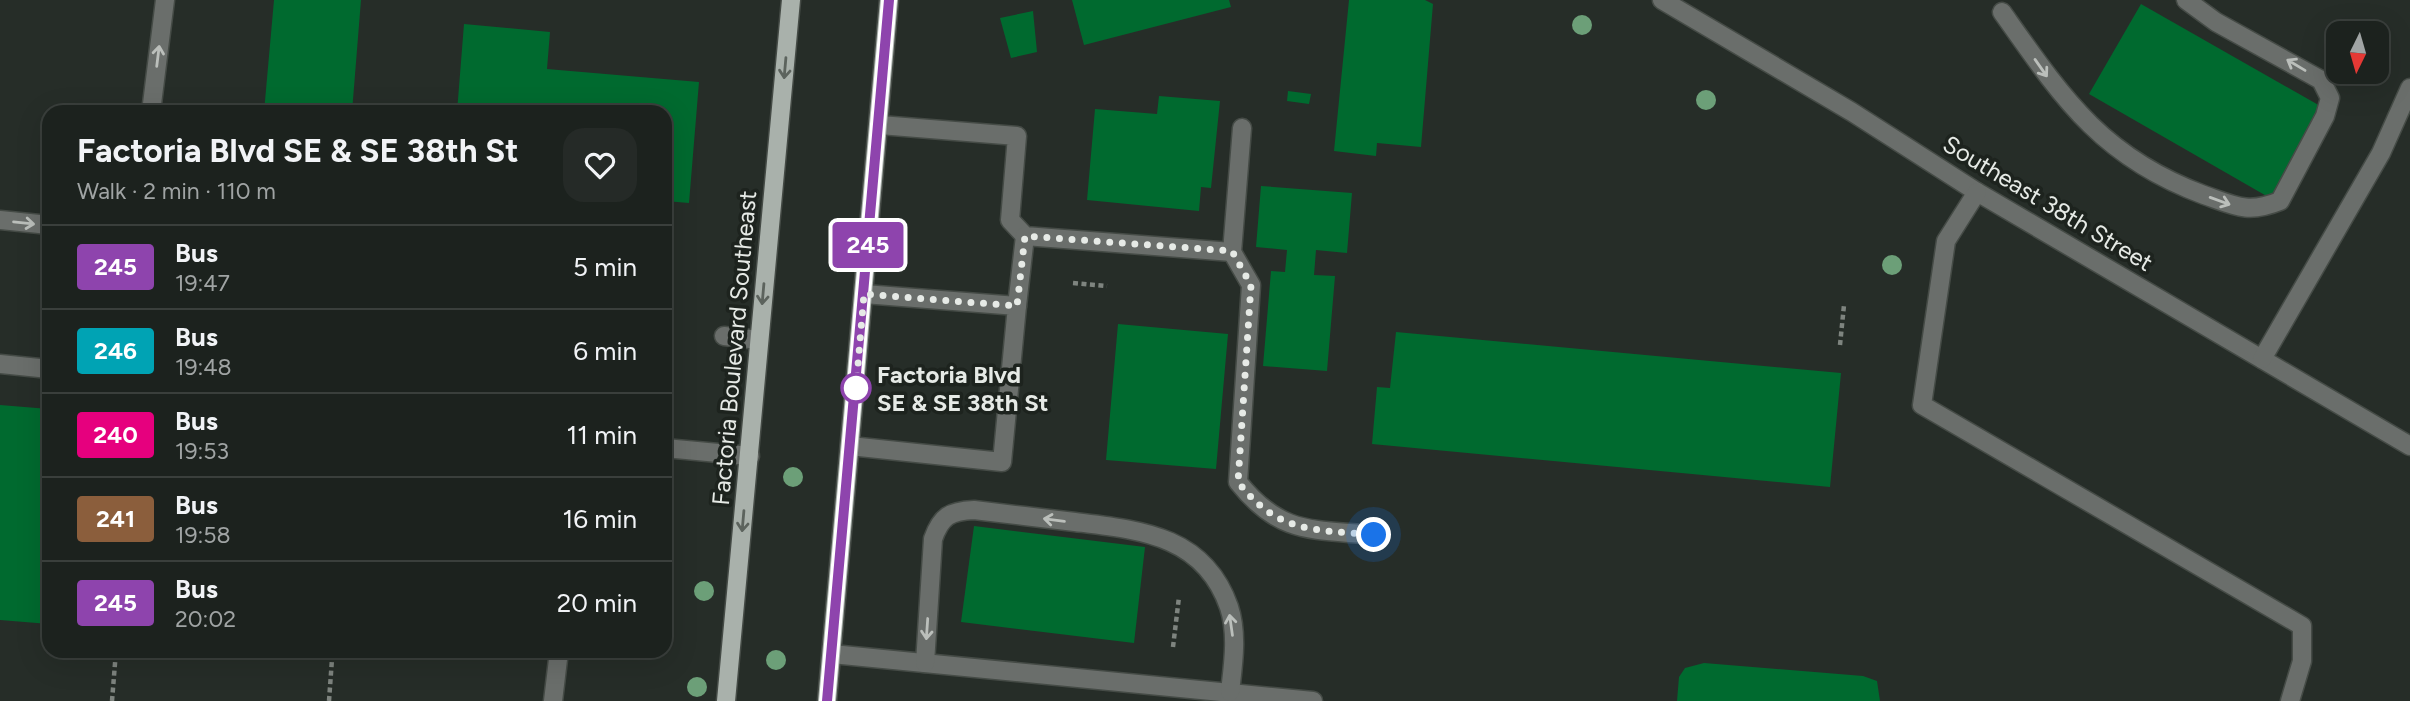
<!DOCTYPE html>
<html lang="en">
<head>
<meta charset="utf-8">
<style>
	:root { --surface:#1c221e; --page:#252a27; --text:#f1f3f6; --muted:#a0a4a4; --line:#3a3f3c }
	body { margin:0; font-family:Figtree,sans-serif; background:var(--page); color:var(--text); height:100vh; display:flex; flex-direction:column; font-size:26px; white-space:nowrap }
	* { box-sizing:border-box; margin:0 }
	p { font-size:23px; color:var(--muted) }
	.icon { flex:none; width:38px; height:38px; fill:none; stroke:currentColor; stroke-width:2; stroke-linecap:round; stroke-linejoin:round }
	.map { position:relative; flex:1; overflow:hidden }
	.sheet { position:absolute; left:42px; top:105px; width:630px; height:553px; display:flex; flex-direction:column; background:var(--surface); border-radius:21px; box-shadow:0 7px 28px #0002,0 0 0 2px var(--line) }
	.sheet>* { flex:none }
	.badge { padding:0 14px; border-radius:5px; font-size:24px; line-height:46px }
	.needle { width:46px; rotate:185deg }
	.buttons { position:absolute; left:2326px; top:21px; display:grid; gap:14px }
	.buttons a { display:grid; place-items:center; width:63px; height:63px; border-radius:14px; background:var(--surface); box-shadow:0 7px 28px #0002,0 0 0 2px var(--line); font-size:35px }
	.you { position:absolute; width:35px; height:35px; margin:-18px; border:5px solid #fff; border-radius:50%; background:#1a73e8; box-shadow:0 0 0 10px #1a73e833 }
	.map>.badge { position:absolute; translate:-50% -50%; box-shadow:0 0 0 4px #fff }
	.round { display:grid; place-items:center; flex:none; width:74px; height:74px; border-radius:21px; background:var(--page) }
	.head { display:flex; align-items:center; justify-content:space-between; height:119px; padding:0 35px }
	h1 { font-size:33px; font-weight:700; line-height:52px }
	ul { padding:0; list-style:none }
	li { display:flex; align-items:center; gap:21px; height:84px; padding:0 35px; border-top:2px solid var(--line) }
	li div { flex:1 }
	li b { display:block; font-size:26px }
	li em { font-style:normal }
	li .badge { min-width:77px; font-weight:700; text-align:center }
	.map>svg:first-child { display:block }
	.building { fill:#006a2f }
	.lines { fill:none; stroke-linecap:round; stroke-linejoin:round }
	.minor-casing { stroke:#454b46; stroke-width:21 }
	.major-casing { stroke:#454b46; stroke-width:21 }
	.path { stroke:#7e847f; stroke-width:4.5; stroke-dasharray:5 3.5; stroke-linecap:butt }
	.minor { stroke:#6a6e6b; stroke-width:18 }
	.major { stroke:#a9b1ab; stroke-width:18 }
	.tree { fill:#6c9f78 }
	.oneway { stroke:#bbbfbb }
	.oneway2 { stroke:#5c635d }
	.line-casing { stroke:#fff; stroke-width:16 }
	.line { stroke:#8e44ad; stroke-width:10 }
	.walk { stroke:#e6eae6; stroke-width:7; stroke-dasharray:0 12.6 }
	.stop-dot { fill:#fff; stroke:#8e44ad; stroke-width:3.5 }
	.labels { text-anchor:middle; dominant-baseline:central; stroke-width:7; stroke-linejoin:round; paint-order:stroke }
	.street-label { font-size:24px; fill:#e6eae6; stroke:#1d231e }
	.stop-label { font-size:24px; font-weight:bold; fill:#e6eae6; stroke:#1d231e; text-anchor:start }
</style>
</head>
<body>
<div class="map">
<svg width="2410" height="701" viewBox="0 0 2410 701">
	<rect width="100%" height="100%" fill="#262d28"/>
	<g class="building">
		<polygon points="274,0 361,0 352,112 264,112"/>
		<polygon points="1072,0 1229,0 1231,7 1084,45"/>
		<polygon points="1349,0 1425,0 1433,4 1421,147 1377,143 1376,156 1334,151"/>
		<polygon points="2141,4 2322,107 2270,198 2089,94"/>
		<polygon points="1033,11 1037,52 1011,58 1000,18"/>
		<polygon points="464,24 550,32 547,69 699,82 689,203 665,201 665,112 457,112"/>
		<polygon points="1288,91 1311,94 1309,104 1287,101"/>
		<polygon points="1159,96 1220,101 1211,188 1201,187 1199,211 1087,200 1095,109 1157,114"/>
		<polygon points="1261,186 1352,193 1347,253 1316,250 1314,275 1335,276 1327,371 1263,366 1271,271 1285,272 1287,250 1256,247"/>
		<polygon points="1118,324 1228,334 1216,469 1106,460"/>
		<polygon points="1396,332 1841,373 1830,487 1372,444 1377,387 1390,388"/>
		<polygon points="0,405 49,409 49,624 0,620"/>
		<polygon points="974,526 1145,547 1134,643 961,622"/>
		<polygon points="1704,663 1863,676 1877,681 1880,701 1677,701 1679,677 1685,668"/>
	</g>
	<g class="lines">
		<defs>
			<g id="minor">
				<polyline points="1662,0 1852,112 1977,192 2410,446"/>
				<path d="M 2002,12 C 2062,97 2101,157 2204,195 C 2235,206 2248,214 2280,201 L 2325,116 L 2330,98 L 2321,80 L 2216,22 L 2186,0"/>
				<polyline points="151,112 165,0"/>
				<polyline points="880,125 1017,136 1010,220 1025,236 1232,252"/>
				<path d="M 1242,128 L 1232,252 L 1251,285 L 1238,482 C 1280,535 1312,529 1374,535"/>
				<polyline points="1977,192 1946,241 1922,405 2302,626 2302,661 2290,701"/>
				<polyline points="0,220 49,225"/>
				<polyline points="1017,306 1025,236"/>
				<polyline points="724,336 759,340"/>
				<polyline points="2262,359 2381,153 2410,88"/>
				<polyline points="0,364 49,369"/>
				<polyline points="850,446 1002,462 1017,306 864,294"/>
				<polyline points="665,448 750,456"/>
				<polyline points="832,654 1313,701"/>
				<path d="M 925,663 L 933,539 C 941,516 950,511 974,510 C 1008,514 1041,518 1075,522 C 1140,530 1204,535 1229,607 C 1238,634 1233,665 1230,692"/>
				<polyline points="553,701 559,651"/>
			</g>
			<g id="major">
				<polyline points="726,701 791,0"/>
				<polyline points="827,701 889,0"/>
			</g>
		</defs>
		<use href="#minor" class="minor-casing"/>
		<use href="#major" class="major-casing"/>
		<g class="path">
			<polyline points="1073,283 1107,286"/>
			<polyline points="1840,345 1844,305"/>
			<polyline points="1173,647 1179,597"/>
			<polyline points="112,701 116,651"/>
			<polyline points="329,701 332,659"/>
		</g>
		<use href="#minor" class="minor"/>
		<use href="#major" class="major"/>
	</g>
	<g class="tree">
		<circle cx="1582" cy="25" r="10"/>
		<circle cx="1706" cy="100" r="10"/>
		<circle cx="1892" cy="265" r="10"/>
		<circle cx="793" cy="477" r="10"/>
		<circle cx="704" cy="591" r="10"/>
		<circle cx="776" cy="660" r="10"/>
		<circle cx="697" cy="687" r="10"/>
	</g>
	<defs><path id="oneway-shaft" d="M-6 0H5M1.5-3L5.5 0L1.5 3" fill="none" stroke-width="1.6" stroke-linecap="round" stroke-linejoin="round" transform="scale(1.75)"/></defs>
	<g class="oneway">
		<use href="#oneway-shaft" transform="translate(158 56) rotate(-83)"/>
		<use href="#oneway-shaft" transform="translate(2296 65) rotate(-149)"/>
		<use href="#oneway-shaft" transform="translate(2041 68) rotate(55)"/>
		<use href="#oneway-shaft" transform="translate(2220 201) rotate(20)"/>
		<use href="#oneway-shaft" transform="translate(24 223) rotate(6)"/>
		<use href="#oneway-shaft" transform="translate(1054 520) rotate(-173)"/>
		<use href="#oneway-shaft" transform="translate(1231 625) rotate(-98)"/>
		<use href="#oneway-shaft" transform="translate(927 629) rotate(94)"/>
	</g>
	<g class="oneway2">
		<use href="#oneway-shaft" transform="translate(785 68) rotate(95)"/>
		<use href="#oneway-shaft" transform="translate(763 294) rotate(95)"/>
		<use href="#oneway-shaft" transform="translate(743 521) rotate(95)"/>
	</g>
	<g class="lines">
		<defs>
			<polyline id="line" points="827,701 889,0"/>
		</defs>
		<use href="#line" class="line-casing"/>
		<use href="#line" class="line"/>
		<path class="walk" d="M 856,388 L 864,294 L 1017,306 L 1025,236 L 1232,251 L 1251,285 L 1238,482 C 1279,534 1312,529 1374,535"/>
	</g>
	<circle class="stop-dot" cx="856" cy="388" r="14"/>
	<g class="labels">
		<g class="street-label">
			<text transform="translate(2048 203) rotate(31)">Southeast 38th Street</text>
			<text transform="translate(734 348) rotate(-85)">Factoria Boulevard Southeast</text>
		</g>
		<g class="stop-label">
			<text x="877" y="374">Factoria Blvd<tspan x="877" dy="28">SE &amp; SE 38th St</tspan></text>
		</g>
	</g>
</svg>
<div class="buttons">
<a><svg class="needle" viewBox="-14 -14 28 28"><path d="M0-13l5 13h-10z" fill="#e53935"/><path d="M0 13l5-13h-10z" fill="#a0a4a4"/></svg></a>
</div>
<div class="you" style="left:1374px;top:535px"></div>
<b class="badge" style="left:868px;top:245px;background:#8e44ad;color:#fff">245</b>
<section class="sheet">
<div class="head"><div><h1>Factoria Blvd SE &amp; SE 38th St</h1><p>Walk · 2 min · 110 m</p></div><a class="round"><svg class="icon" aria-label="heart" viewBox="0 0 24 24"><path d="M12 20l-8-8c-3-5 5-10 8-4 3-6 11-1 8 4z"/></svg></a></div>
<ul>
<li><span class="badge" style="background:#8e44ad;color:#fff">245</span><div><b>Bus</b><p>19:47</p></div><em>5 min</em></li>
<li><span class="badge" style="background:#00a3b4;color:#fff">246</span><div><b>Bus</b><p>19:48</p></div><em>6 min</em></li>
<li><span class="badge" style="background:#e6007e;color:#fff">240</span><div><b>Bus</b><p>19:53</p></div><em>11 min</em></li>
<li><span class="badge" style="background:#8b5e3c;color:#fff">241</span><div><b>Bus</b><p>19:58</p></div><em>16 min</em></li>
<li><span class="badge" style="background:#8e44ad;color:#fff">245</span><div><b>Bus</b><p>20:02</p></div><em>20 min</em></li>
</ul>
</section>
</div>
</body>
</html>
